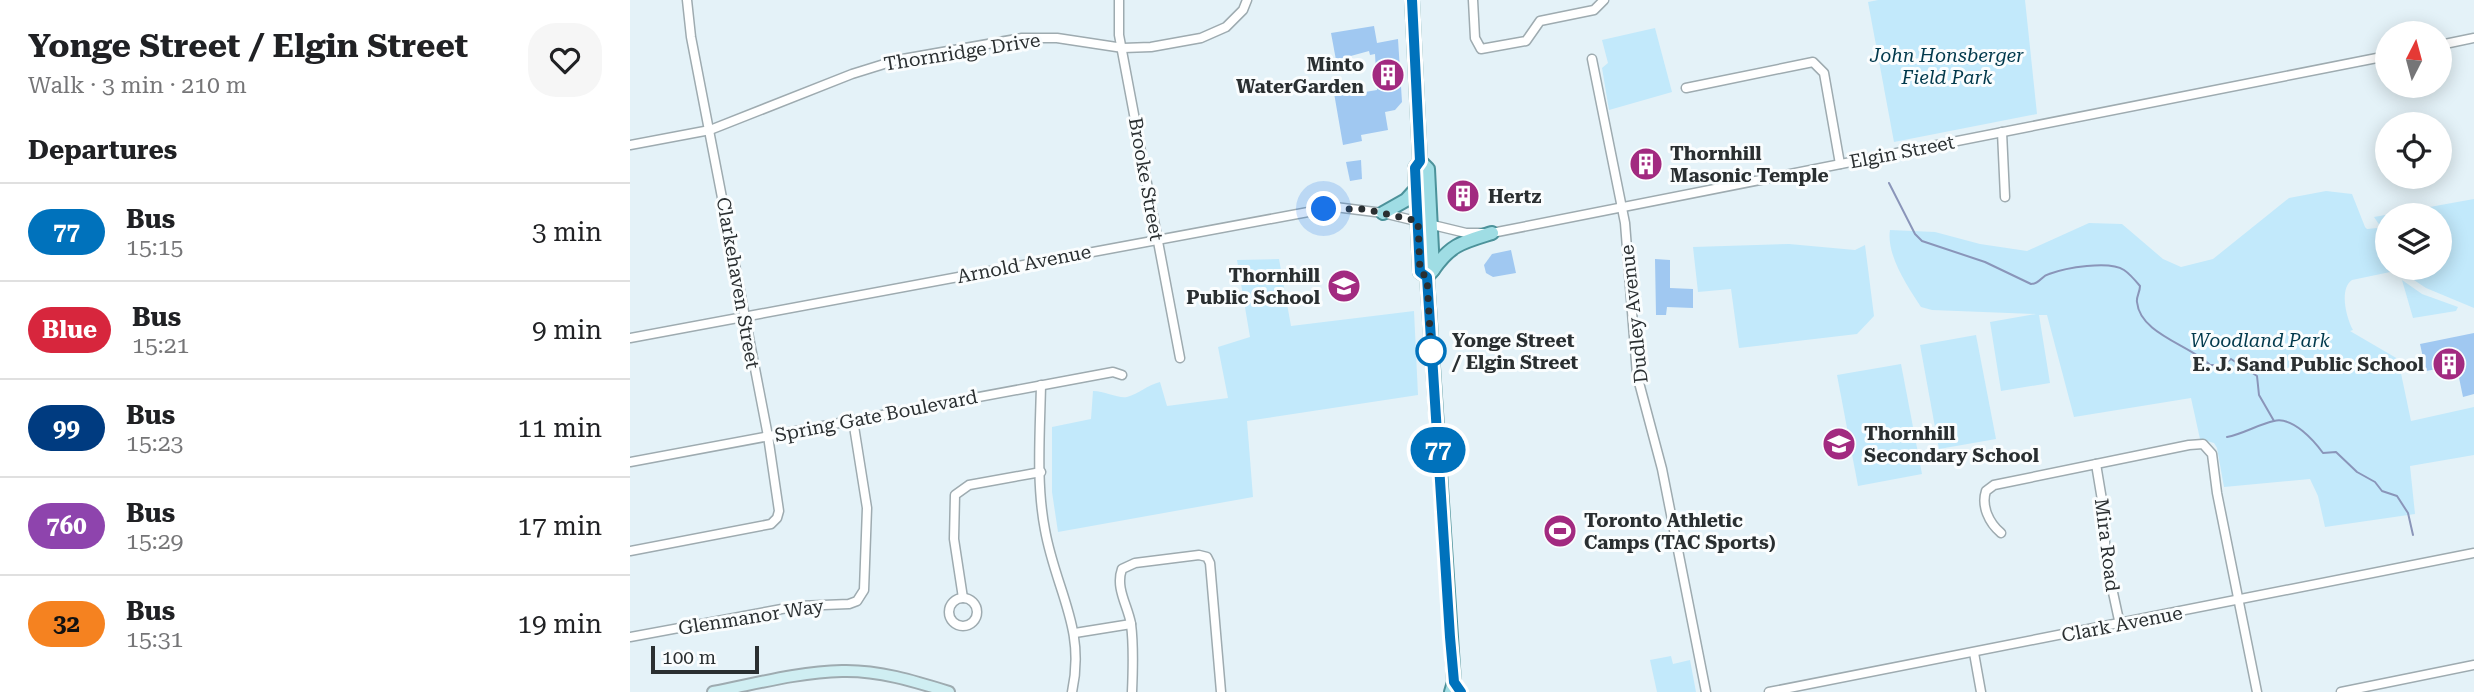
<!DOCTYPE html>
<html lang="en">
<head>
<meta charset="utf-8">
<style>
	:root { --surface:#fff; --page:#f6f6f6; --text:#202124; --muted:#757577; --line:#e0e0e0 }
	body { margin:0; font-family:"Roboto Serif",serif; background:var(--page); color:var(--text); height:100vh; display:flex; flex-direction:column; font-size:26px; white-space:nowrap }
	* { box-sizing:border-box; margin:0 }
	p { font-size:23px; color:var(--muted) }
	.icon { flex:none; width:38px; height:38px; fill:none; stroke:currentColor; stroke-width:2; stroke-linecap:round; stroke-linejoin:round }
	.map { position:relative; flex:1; overflow:hidden }
	.side { display:flex; flex-direction:column; background:var(--surface); width:630px }
	.side>* { flex:none }
	.badge { padding:0 14px; border-radius:23px; font-size:24px; line-height:46px }
	.needle { width:46px; rotate:6deg }
	.buttons { position:absolute; left:1745px; top:21px; display:grid; gap:14px }
	.buttons a { display:grid; place-items:center; width:77px; height:77px; border-radius:50%; background:var(--surface); box-shadow:0 4px 18px #0003; font-size:35px }
	.scale { position:absolute; left:21px; bottom:18px; width:108px; box-sizing:border-box; padding-left:7px; border:4px solid #2a2f31; border-top:0; font-size:19px; line-height:24px; white-space:nowrap; color:#2a2f31; -webkit-text-stroke:5px #fafdfe; paint-order:stroke }
	.you { position:absolute; width:35px; height:35px; margin:-18px; border:5px solid #fff; border-radius:50%; background:#1a73e8; box-shadow:0 0 0 10px #1a73e833 }
	.map>.badge { position:absolute; translate:-50% -50%; box-shadow:0 0 0 4px #fff }
	h2 { padding:0 28px; font-size:26px; line-height:63px }
	.round { display:grid; place-items:center; flex:none; width:74px; height:74px; border-radius:28px; background:var(--page) }
	.summary { display:flex; align-items:center; justify-content:space-between; height:119px; padding:0 28px }
	h1 { font-size:33px; font-weight:700; line-height:52px }
	ul { padding:0; list-style:none }
	li { display:flex; align-items:center; gap:21px; height:98px; padding:0 28px; border-top:2px solid var(--line) }
	li div { flex:1 }
	li b { display:block; font-size:26px }
	li em { font-style:normal }
	li .badge { min-width:77px; font-weight:700; text-align:center }
	main { display:flex; flex:1; min-height:0 }
	.map>svg:first-child { display:block }
	.green { fill:#c2e9fb }
	.lines { fill:none; stroke-linecap:round; stroke-linejoin:round }
	.stream { stroke:#8a95b9; stroke-width:2 }
	.building { fill:#a0c8f1 }
	.street-casing { stroke:#9eabb0; stroke-width:11 }
	.secondary-casing { stroke:#9eabb0; stroke-width:14 }
	.primary-casing { stroke:#4c929a; stroke-width:16 }
	.street { stroke:#fff; stroke-width:8 }
	.secondary { stroke:#cfeef2; stroke-width:10 }
	.primary { stroke:#9fdde4; stroke-width:12 }
	.line-casing { stroke:#fff; stroke-width:16 }
	.line { stroke:#0072bc; stroke-width:10 }
	.walk { stroke:#2a2f31; stroke-width:7; stroke-dasharray:0 12.6 }
	.stop-dot { fill:#fff; stroke:#0072bc; stroke-width:3.5 }
	.labels { text-anchor:middle; dominant-baseline:central; stroke-width:6; stroke-linejoin:round; paint-order:stroke }
	.street-label { font-size:19px; fill:#2a2f31; stroke:#fafdfe }
	.park-label { font-size:19px; font-style:italic; fill:#01394c; stroke:#fafdfe }
	.poi-label { font-size:19px; font-weight:bold; fill:#2a2f31; stroke:#fafdfe; text-anchor:start }
	.stop-label { font-size:19px; font-weight:bold; fill:#2a2f31; stroke:#fafdfe; text-anchor:start }
</style>
</head>
<body>
<main>
<section class="side">
<div class="summary"><div><h1>Yonge Street / Elgin Street</h1><p>Walk · 3 min · 210 m</p></div><a class="round"><svg class="icon" aria-label="heart" viewBox="0 0 24 24"><path d="M12 20l-8-8c-3-5 5-10 8-4 3-6 11-1 8 4z"/></svg></a></div>
<h2>Departures</h2>
<ul>
<li><span class="badge" style="background:#0072bc;color:#fff">77</span><div><b>Bus</b><p>15:15</p></div><em>3 min</em></li>
<li><span class="badge" style="background:#d7263d;color:#fff">Blue</span><div><b>Bus</b><p>15:21</p></div><em>9 min</em></li>
<li><span class="badge" style="background:#003b80;color:#fff">99</span><div><b>Bus</b><p>15:23</p></div><em>11 min</em></li>
<li><span class="badge" style="background:#8e44ad;color:#fff">760</span><div><b>Bus</b><p>15:29</p></div><em>17 min</em></li>
<li><span class="badge" style="background:#f58220;color:#111">32</span><div><b>Bus</b><p>15:31</p></div><em>19 min</em></li>
</ul>
</section>
<div class="map">
<svg width="1844" height="692" viewBox="0 0 1844 692">
	<rect width="100%" height="100%" fill="#e4f2f8"/>
	<g class="green">
		<polygon points="1248,0 1395,0 1407,114 1264,142 1238,2"/>
		<polygon points="1025,28 1042,92 979,110 972,68 978,63 972,40"/>
		<path d="M 1696,191 L 1722,194 L 1735,227 L 1737,229 L 1747,228 L 1757,237 L 1757,268 L 1769,268 L 1765,271 L 1722,280 C 1709,289 1716,317 1723,330 L 1720,331 L 1768,359 L 1781,421 L 1844,407 L 1844,455 L 1780,466 L 1785,514 L 1695,527 L 1688,496 L 1680,479 L 1594,487 L 1587,448 L 1584,443 L 1570,439 L 1561,398 L 1444,417 L 1417,315 L 1409,315 L 1420,383 L 1371,391 L 1360,322 L 1406,314 L 1302,310 L 1291,307 C 1278,287 1256,255 1260,230 L 1305,232 L 1350,244 L 1397,251 L 1459,223 L 1492,224 L 1533,259 L 1551,267 L 1583,259 L 1659,198 Z"/>
		<polygon points="1844,199 1844,308 1796,288 1784,280 1783,268 1810,268 1810,215 1757,215 1757,236 1744,217"/>
		<polygon points="1159,244 1225,250 1235,245 1244,316 1227,334 1109,348 1101,289 1068,292 1063,247"/>
		<path d="M 649,259 L 661,326 L 784,311 L 788,395 L 617,421 L 623,497 L 428,532 L 422,492 L 422,427 L 461,419 L 463,391 C 475,391 489,399 497,397 C 509,394 517,385 530,382 L 537,406 L 598,398 L 588,347 L 620,337 L 607,260 Z"/>
		<polygon points="1772,280 1792,294 1828,307 1826,311 1783,318"/>
		<polygon points="1346,335 1366,439 1309,449 1290,345"/>
		<polygon points="1271,364 1292,474 1228,486 1207,375"/>
		<polygon points="1041,656 1043,664 1060,660 1066,692 1027,692 1020,660"/>
	</g>
	<g class="lines">
		<g class="stream">
			<path d="M 1259,183 L 1285,234 L 1292,241 L 1355,262 L 1401,284 C 1410,284 1411,276 1419,274 C 1435,268 1479,260 1494,270 C 1500,274 1505,280 1510,286 C 1510,292 1506,297 1507,302 C 1510,334 1560,345 1580,365 L 1593,365 L 1601,359 L 1627,376 L 1629,395 L 1644,421"/>
			<path d="M 1597,437 C 1613,434 1629,424 1644,421 C 1663,416 1685,442 1693,453 L 1706,452 L 1727,472 L 1745,482 L 1752,491 L 1767,496 L 1778,513 L 1783,535"/>
		</g>
	</g>
	<g class="building">
		<polygon points="744,26 747,43 768,39 772,102 765,110 755,112 758,130 731,135 732,141 713,145 704,93 716,89 717,95 747,90 745,54 740,55 739,51 706,60 701,33"/>
		<polygon points="1019,148 1025,178 1012,180 1006,150"/>
		<polygon points="731,160 732,179 720,181 716,162"/>
		<polygon points="881,250 886,273 863,277 856,273 854,265 862,254"/>
		<polygon points="1025,259 1040,260 1040,288 1063,289 1063,308 1037,307 1036,315 1026,315"/>
		<polygon points="1844,333 1844,394 1833,397 1827,368 1824,369 1824,366 1796,371 1790,344"/>
	</g>
	<g class="lines">
		<defs>
			<g id="street">
				<polyline points="489,0 489,35 550,358"/>
				<polyline points="843,0 845,38 851,49 896,41 910,21 964,10 974,0"/>
				<polyline points="1810,45 1844,38"/>
				<polyline points="962,59 995,223 1007,375 1032,469 1076,692"/>
				<polyline points="1056,88 1183,62 1194,73 1210,164"/>
				<polyline points="1372,132 1375,197"/>
				<polyline points="0,145 80,130 222,74 267,60 392,38 427,38 493,48 521,47 571,38 596,27 613,10 617,0"/>
				<polyline points="0,338 705,207 753,213 836,233 862,233 1757,56"/>
				<path d="M 411,385 C 410,432 406,484 415,530 C 426,591 456,628 442,692"/>
				<polyline points="0,462 483,372 492,375"/>
				<polyline points="1466,464 1473,506 1476,560 1490,625"/>
				<path d="M 1371,533 C 1359,523 1351,506 1356,491 L 1364,485 L 1559,445 L 1573,444 L 1582,454 L 1587,493 L 1627,692"/>
				<polyline points="0,551 141,524 147,518 149,511 138,436 61,37 57,0"/>
				<polyline points="333,598 324,539 325,495 339,485 411,472"/>
				<circle cx="333" cy="612" r="14"/>
				<polyline points="445,633 501,624"/>
				<polyline points="0,637 168,606 219,604 227,601 234,590 237,508 223,420"/>
				<polyline points="1344,653 1351,692"/>
				<path d="M 502,692 C 503,669 504,647 501,624 C 498,606 485,588 492,569 L 505,563 L 569,555 L 577,557 L 580,563 L 591,692"/>
				<polyline points="1139,692 1844,553"/>
				<polyline points="1711,692 1844,665"/>
			</g>
			<path id="secondary" d="M 83,692 C 125,684 168,672 212,671 C 248,670 284,681 319,692"/>
			<g id="primary">
				<polyline points="782,0 790,161 785,168 790,272 797,277 824,682 821,692"/>
				<polyline points="790,161 798,169 803,270 797,277"/>
				<polyline points="753,213 776,200 786,189"/>
				<path d="M 803,270 C 821,244 833,242 862,233"/>
			</g>
		</defs>
		<use href="#street" class="street-casing"/>
		<use href="#secondary" class="secondary-casing"/>
		<use href="#primary" class="primary-casing"/>
		<use href="#street" class="street"/>
		<use href="#secondary" class="secondary"/>
		<use href="#primary" class="primary"/>
	</g>
	<g class="lines">
		<defs>
			<polyline id="line" points="782,0 790,161 785,168 790,272 797,277 820,637 824,682 831,692"/>
		</defs>
		<use href="#line" class="line-casing"/>
		<use href="#line" class="line"/>
		<polyline class="walk" points="694,209 734,209 788,221 790,272 797,277 801,351"/>
	</g>
	<defs>
		<symbol id="building-disc" viewBox="-11 -11 22 22"><circle r="9.5" fill="#a22a80" stroke="#fafdfe"/><path d="M-4-6H4V6H1V3H-1V6H-4ZM-2.5-4.3h1.7v1.8h-1.7ZM.8-4.3h1.7v1.8H.8ZM-2.5-1h1.7V.8h-1.7ZM.8-1h1.7V.8H.8Z" fill="#fff"/></symbol>
		<symbol id="school-disc" viewBox="-11 -11 22 22"><circle r="9.5" fill="#a22a80" stroke="#fafdfe"/><path d="M0-5L7-2L0 1L-7-2ZM-4 1L0 2.5L4 1V4Q0 6-4 4Z" fill="#fff"/></symbol>
		<symbol id="stadium-disc" viewBox="-11 -11 22 22"><circle r="9.5" fill="#a22a80" stroke="#fafdfe"/><path d="M0-5a6.5 5 0 1 0 0 10a6.5 5 0 1 0 0-10ZM-3.5-1.8h7v3.6h-7Z" fill="#fff"/></symbol>
	</defs>
	<g fill-rule="evenodd">
		<use href="#building-disc" x="739" y="56" width="38" height="38"/>
		<use href="#building-disc" x="997" y="145" width="38" height="38"/>
		<use href="#building-disc" x="814" y="177" width="38" height="38"/>
		<use href="#school-disc" x="695" y="267" width="38" height="38"/>
		<use href="#building-disc" x="1800" y="345" width="38" height="38"/>
		<use href="#school-disc" x="1190" y="425" width="38" height="38"/>
		<use href="#stadium-disc" x="911" y="512" width="38" height="38"/>
	</g>
	<circle class="stop-dot" cx="801" cy="351" r="14"/>
	<g class="labels">
		<g class="street-label">
			<text transform="translate(332 52) rotate(-9)">Thornridge Drive</text>
			<text transform="translate(1272 152) rotate(-11)">Elgin Street</text>
			<text transform="translate(516 179) rotate(80)">Brooke Street</text>
			<text transform="translate(394 264) rotate(-11)">Arnold Avenue</text>
			<text transform="translate(108 283) rotate(80)">Clarkehaven Street</text>
			<text transform="translate(1004 314) rotate(-96)">Dudley Avenue</text>
			<text transform="translate(246 416) rotate(-11)">Spring Gate Boulevard</text>
			<text transform="translate(1477 545) rotate(83)">Mira Road</text>
			<text transform="translate(121 617) rotate(-9)">Glenmanor Way</text>
			<text transform="translate(1492 624) rotate(-11)">Clark Avenue</text>
		</g>
		<g class="park-label">
			<text x="1317" y="55">John Honsberger<tspan x="1317" dy="22">Field Park</tspan></text>
			<text x="1630" y="340">Woodland Park</text>
		</g>
		<g class="poi-label">
			<text x="734" y="64" text-anchor="end">Minto<tspan x="734" dy="22">WaterGarden</tspan></text>
			<text x="1040" y="153">Thornhill<tspan x="1040" dy="22">Masonic Temple</tspan></text>
			<text x="858" y="196">Hertz</text>
			<text x="690" y="275" text-anchor="end">Thornhill<tspan x="690" dy="22">Public School</tspan></text>
			<text x="1794" y="364" text-anchor="end">E. J. Sand Public School</text>
			<text x="1234" y="433">Thornhill<tspan x="1234" dy="22">Secondary School</tspan></text>
			<text x="954" y="520">Toronto Athletic<tspan x="954" dy="22">Camps (TAC Sports)</tspan></text>
		</g>
		<g class="stop-label">
			<text x="822" y="340">Yonge Street<tspan x="822" dy="22">/ Elgin Street</tspan></text>
		</g>
	</g>
</svg>
<div class="buttons">
<a><svg class="needle" viewBox="-14 -14 28 28"><path d="M0-13l5 13h-10z" fill="#e53935"/><path d="M0 13l5-13h-10z" fill="#757577"/></svg></a>
<a><svg class="icon" aria-label="locate" viewBox="0 0 24 24"><circle cx="12" cy="12" r="6"/><path d="M12 2v4M12 18v4M2 12h4M18 12h4"/></svg></a>
<a><svg class="icon" aria-label="layers" viewBox="0 0 24 24"><path d="M12 4l9 5-9 5-9-5zM3 14l9 5 9-5"/></svg></a>
</div>
<div class="scale">100 m</div>
<div class="you" style="left:694px;top:209px"></div>
<b class="badge" style="left:808px;top:450px;background:#0072bc;color:#fff">77</b>
</div>
</main>
</body>
</html>
